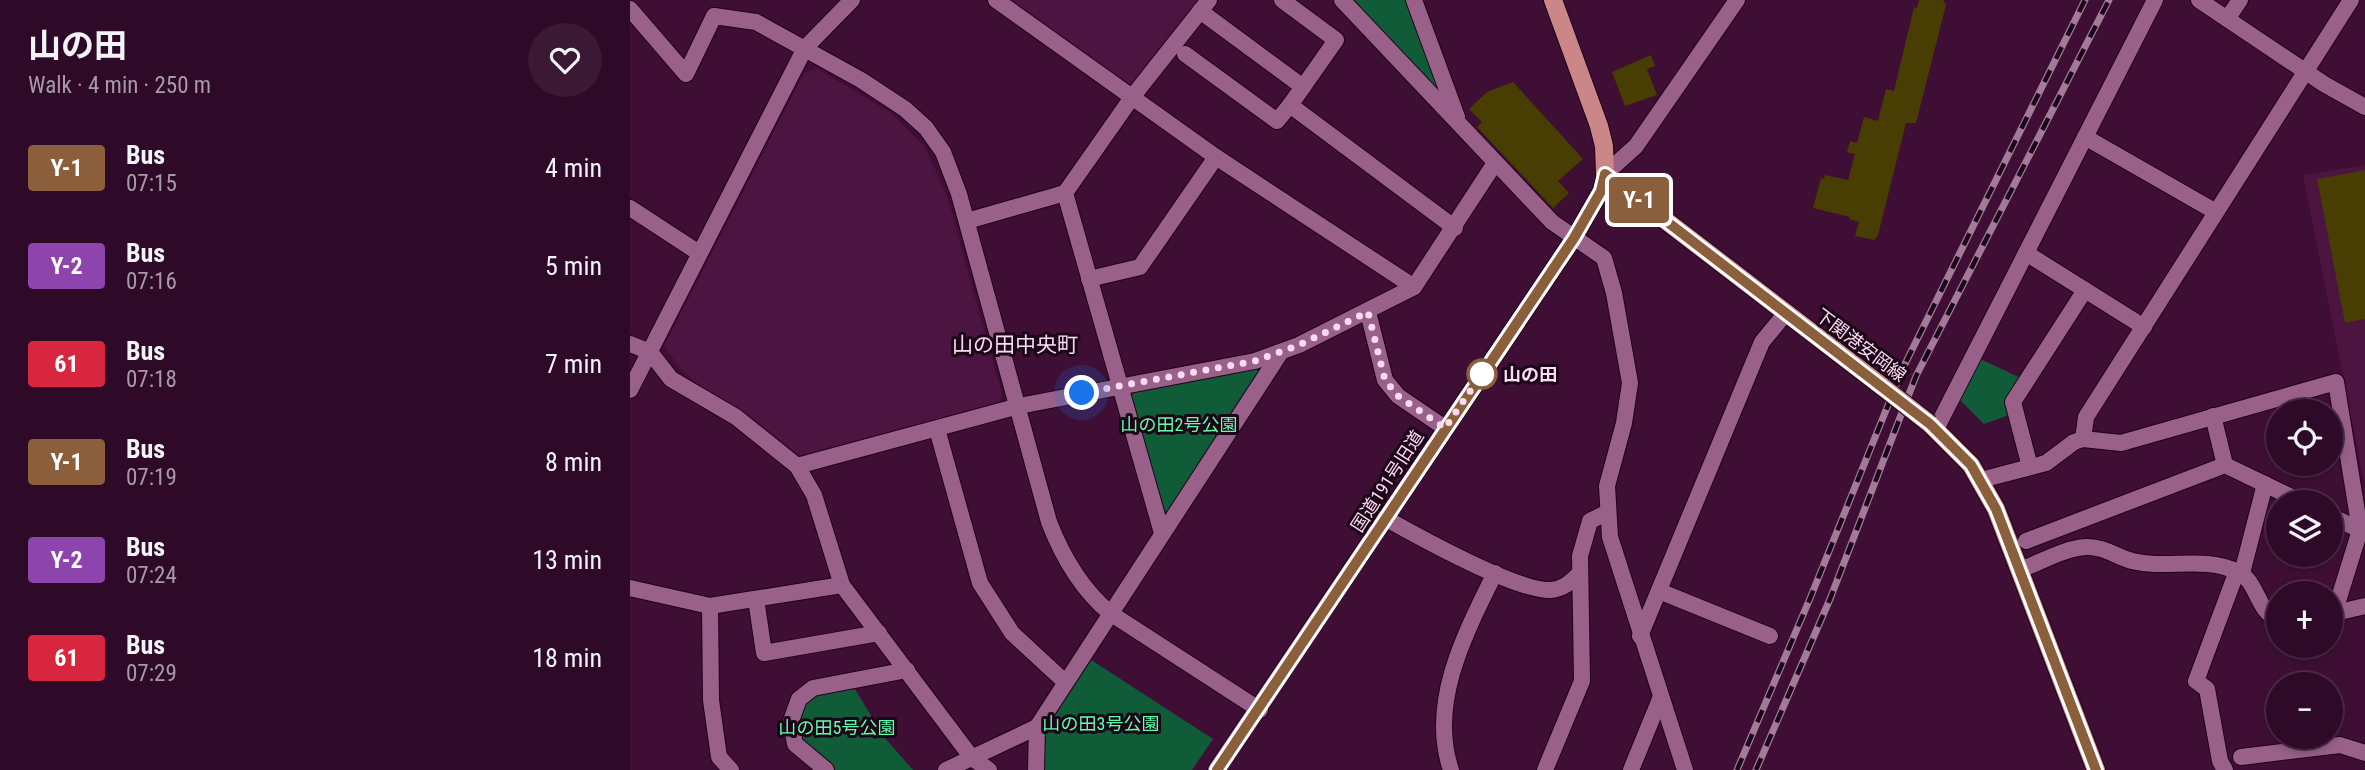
<!DOCTYPE html>
<html lang="en">
<head>
<meta charset="utf-8">
<style>
	:root { --surface:#2f0a28; --page:#3b1834; --text:#f1f3f6; --muted:#a79aa8; --line:#4a2b45 }
	body { margin:0; font-family:"Roboto Condensed","Noto Sans JP",sans-serif; background:var(--page); color:var(--text); height:100vh; display:flex; flex-direction:column; font-size:26px; white-space:nowrap }
	* { box-sizing:border-box; margin:0 }
	p { font-size:23px; color:var(--muted) }
	.icon { flex:none; width:38px; height:38px; fill:none; stroke:currentColor; stroke-width:2; stroke-linecap:round; stroke-linejoin:round }
	.map { position:relative; flex:1; overflow:hidden }
	.details { display:flex; flex-direction:column; background:var(--surface); width:630px }
	.details>* { flex:none }
	.badge { padding:0 14px; border-radius:5px; font-size:24px; line-height:46px }
	.buttons { position:absolute; left:1636px; top:399px; display:grid; gap:14px }
	.buttons a { display:grid; place-items:center; width:77px; height:77px; border-radius:50%; background:var(--surface); box-shadow:0 4px 10px #0003,0 0 0 2px var(--line); font-size:35px }
	.you { position:absolute; width:35px; height:35px; margin:-18px; border:5px solid #fff; border-radius:50%; background:#1a73e8; box-shadow:0 0 0 10px #1a73e833 }
	.map>.badge { position:absolute; translate:-50% -50%; box-shadow:0 0 0 4px #fff }
	.round { display:grid; place-items:center; flex:none; width:74px; height:74px; border-radius:37px; background:var(--page) }
	.headline { display:flex; align-items:center; justify-content:space-between; height:119px; padding:0 28px }
	h1 { font-size:33px; font-weight:700; line-height:52px }
	ul { padding:0; list-style:none }
	li { display:flex; align-items:center; gap:21px; height:98px; padding:0 28px }
	li div { flex:1 }
	li b { display:block; font-size:26px }
	li em { font-style:normal }
	li .badge { min-width:77px; font-weight:700; text-align:center }
	main { display:flex; flex:1; min-height:0 }
	.map>svg:first-child { display:block }
	.built { fill:#4c1440 }
	.green { fill:#105c39 }
	.building { fill:#483d02 }
	.lines { fill:none; stroke-linecap:round; stroke-linejoin:round }
	.minor-casing { stroke:#200019; stroke-width:18 }
	.major-casing { stroke:#200019; stroke-width:20 }
	.minor { stroke:#996189; stroke-width:16 }
	.major { stroke:#cb8688; stroke-width:18 }
	.rail-casing { stroke:#a37a98; stroke-width:7 }
	.rail { stroke:#1a0616; stroke-width:4.5; stroke-dasharray:13; stroke-linecap:butt }
	.major-bridge-casing { stroke:#200019; stroke-width:20; stroke-linecap:butt }
	.major-bridge { stroke:#cb8688; stroke-width:18 }
	.line-casing { stroke:#fff; stroke-width:16 }
	.line { stroke:#8b5e3c; stroke-width:10 }
	.walk { stroke:#fcdbf1; stroke-width:7; stroke-dasharray:0 12.6 }
	.stop-dot { fill:#fff; stroke:#8b5e3c; stroke-width:3.5 }
	.labels { text-anchor:middle; dominant-baseline:central; stroke-width:6; stroke-linejoin:round; paint-order:stroke }
	.street-label { font-size:18px; fill:#fcdbf1; stroke:#1a0616 }
	.stop-label { font-size:18px; font-weight:bold; fill:#fcdbf1; stroke:#1a0616; text-anchor:start }
	.park-label { font-size:18px; fill:#61fdad; stroke:#1a0616 }
	.quarter-label { font-size:21px; fill:#fcdbf1; stroke:#1a0616 }
</style>
</head>
<body>
<main>
<section class="details">
<div class="headline"><div><h1>山の田</h1><p>Walk · 4 min · 250 m</p></div><a class="round"><svg class="icon" aria-label="heart" viewBox="0 0 24 24"><path d="M12 20l-8-8c-3-5 5-10 8-4 3-6 11-1 8 4z"/></svg></a></div>
<ul>
<li><span class="badge" style="background:#8b5e3c;color:#fff">Y-1</span><div><b>Bus</b><p>07:15</p></div><em>4 min</em></li>
<li><span class="badge" style="background:#8e44ad;color:#fff">Y-2</span><div><b>Bus</b><p>07:16</p></div><em>5 min</em></li>
<li><span class="badge" style="background:#d7263d;color:#fff">61</span><div><b>Bus</b><p>07:18</p></div><em>7 min</em></li>
<li><span class="badge" style="background:#8b5e3c;color:#fff">Y-1</span><div><b>Bus</b><p>07:19</p></div><em>8 min</em></li>
<li><span class="badge" style="background:#8e44ad;color:#fff">Y-2</span><div><b>Bus</b><p>07:24</p></div><em>13 min</em></li>
<li><span class="badge" style="background:#d7263d;color:#fff">61</span><div><b>Bus</b><p>07:29</p></div><em>18 min</em></li>
</ul>
</section>
<div class="map">
<svg width="1735" height="770" viewBox="0 0 1735 770">
	<rect width="100%" height="100%" fill="#3f0e35"/>
	<g class="built">
		<polygon points="375,0 570,0 503,85 497,86"/>
		<polygon points="186,68 261,113 295,147 317,196 372,395 370,402 255,438 172,458 121,417 76,391 50,368 34,346 174,73"/>
		<polygon points="1735,165 1735,486 1673,175"/>
	</g>
	<g class="green">
		<polygon points="719,0 777,0 811,91 808,92"/>
		<polygon points="1348,358 1393,379 1379,415 1354,424 1330,400"/>
		<polygon points="626,368 630,374 540,511 532,511 500,397 506,391"/>
		<polygon points="458,658 583,739 562,770 414,770 414,725"/>
		<polygon points="223,686 254,737 283,770 204,770 171,743 166,726 170,713 183,695"/>
	</g>
	<g class="building">
		<polygon points="1289,0 1313,0 1316,5 1286,123 1276,123 1248,235 1244,240 1225,236 1229,222 1219,219 1220,217 1183,208 1191,178 1194,179 1195,175 1218,180 1225,154 1217,152 1220,141 1227,143 1234,117 1248,121 1256,89 1264,91 1284,7 1287,8"/>
		<polygon points="1021,55 1025,66 1017,69 1027,95 995,106 982,72"/>
		<polygon points="883,82 953,159 928,181 939,193 923,208 847,127 852,122 839,109 857,92"/>
		<polygon points="1735,170 1735,319 1715,323 1687,179"/>
	</g>
	<g class="lines">
		<defs>
			<g id="minor">
				<polyline points="366,0 586,157 784,287"/>
				<polyline points="712,0 922,222 974,258 984,293 1000,383 994,423 977,486 980,537 1055,770"/>
				<polyline points="784,0 827,117"/>
				<polyline points="1569,0 1694,84 1735,107"/>
				<path d="M 0,9 L 56,74 L 84,16 L 126,22 L 231,80 L 275,109 L 296,128 L 313,152 L 329,194 L 419,522 C 433,558 451,589 480,613 L 630,710"/>
				<polyline points="570,11 673,87 706,40 652,0"/>
				<polyline points="1597,19 1610,0"/>
				<polyline points="555,54 647,121 660,105"/>
				<polyline points="673,87 660,105 825,228"/>
				<polyline points="1455,137 1586,212"/>
				<polyline points="0,208 69,253"/>
				<polyline points="337,221 435,193"/>
				<polyline points="459,279 510,267 586,157"/>
				<polyline points="738,312 755,380 768,396 815,428"/>
				<polyline points="1514,327 1396,253 1525,0"/>
				<polyline points="0,344 20,352 41,379 106,417 167,466 184,495 212,585 342,758 359,770"/>
				<polyline points="0,390 175,48 222,0"/>
				<polyline points="1583,416 1595,465"/>
				<polyline points="307,429 350,583 382,633 435,682"/>
				<polyline points="1306,429 1396,253"/>
				<polyline points="1453,439 1456,417 1721,0"/>
				<polyline points="167,466 389,406 625,361 669,345 784,287 865,163"/>
				<polyline points="1400,467 1383,402 1455,290"/>
				<polyline points="1351,480 1416,463 1444,442 1453,439 1491,443 1706,382 1730,530 1704,614"/>
				<polyline points="1701,516 1730,530"/>
				<path d="M 755,518 C 787,536 888,592 921,590 C 933,589 941,582 949,574"/>
				<polyline points="532,533 435,193 503,96 579,0"/>
				<polyline points="1396,541 1595,465 1672,502"/>
				<path d="M 1390,570 C 1411,562 1435,548 1456,547 C 1473,546 1487,557 1502,561 C 1538,570 1573,555 1608,572 C 1628,581 1627,613 1648,619"/>
				<polyline points="1612,573 1635,484"/>
				<polyline points="0,588 80,606 212,585"/>
				<polyline points="1029,591 1140,636"/>
				<polyline points="126,599 134,653 249,633"/>
				<polyline points="80,606 81,700 89,757 101,770"/>
				<polyline points="1701,614 1735,606"/>
				<polyline points="1010,636 1132,342 1155,314"/>
				<polyline points="1611,757 1710,745 1735,753"/>
				<polyline points="196,770 165,744 161,721 169,699 183,688 277,670"/>
				<polyline points="316,770 407,727"/>
				<polyline points="406,770 407,727 651,352"/>
				<polyline points="586,770 944,238 971,191 975,174 1006,146 1107,0"/>
				<path d="M 821,770 C 798,702 836,632 865,573"/>
				<polyline points="915,770 952,681 950,556 960,521 978,512"/>
				<polyline points="1001,770 1030,699"/>
				<polyline points="1595,770 1590,761 1577,689 1566,681 1607,571"/>
			</g>
			<g id="major">
				<polyline points="923,0 969,126 974,146 975,174 1253,387"/>
				<polyline points="1300,424 1341,465 1366,509 1466,770"/>
			</g>
		</defs>
		<use href="#minor" class="minor-casing"/>
		<use href="#major" class="major-casing"/>
		<use href="#minor" class="minor"/>
		<use href="#major" class="major"/>
		<defs>
			<g id="rail">
				<polyline points="1107,770 1181,596 1273,368 1455,0"/>
				<polyline points="1126,770 1200,599 1286,376 1479,0"/>
			</g>
		</defs>
		<use href="#rail" class="rail-casing"/>
		<use href="#rail" class="rail"/>
		<defs>
			<polyline id="major-bridge" points="1253,387 1300,424"/>
		</defs>
		<use href="#major-bridge" class="major-bridge-casing"/>
		<use href="#major-bridge" class="major-bridge"/>
	</g>
	<g class="lines">
		<defs>
			<polyline id="line" points="587,770 944,238 971,191 975,174 1300,424 1341,465 1366,509 1466,770"/>
		</defs>
		<use href="#line" class="line-casing"/>
		<use href="#line" class="line"/>
		<polyline class="walk" points="452,393 625,361 669,345 738,312 755,380 768,396 815,428 858,365 852,374"/>
	</g>
	<circle class="stop-dot" cx="852" cy="374" r="14"/>
	<g class="labels">
		<g class="street-label">
			<text transform="translate(1231 345) rotate(37)">下関港安岡線</text>
			<text transform="translate(757 481) rotate(-57)">国道191号旧道</text>
		</g>
		<g class="stop-label">
			<text x="873" y="374">山の田</text>
		</g>
		<g class="park-label">
			<text x="549" y="424">山の田2号公園</text>
			<text x="471" y="723">山の田3号公園</text>
			<text x="207" y="727">山の田5号公園</text>
		</g>
		<g class="quarter-label">
			<text x="385" y="345">山の田中央町</text>
		</g>
	</g>
</svg>
<div class="buttons">
<a><svg class="icon" aria-label="locate" viewBox="0 0 24 24"><circle cx="12" cy="12" r="6"/><path d="M12 2v4M12 18v4M2 12h4M18 12h4"/></svg></a>
<a><svg class="icon" aria-label="layers" viewBox="0 0 24 24"><path d="M12 4l9 5-9 5-9-5zM3 14l9 5 9-5"/></svg></a>
<a>+</a>
<a>−</a>
</div>
<div class="you" style="left:452px;top:393px"></div>
<b class="badge" style="left:1009px;top:200px;background:#8b5e3c;color:#fff">Y-1</b>
</div>
</main>
</body>
</html>
